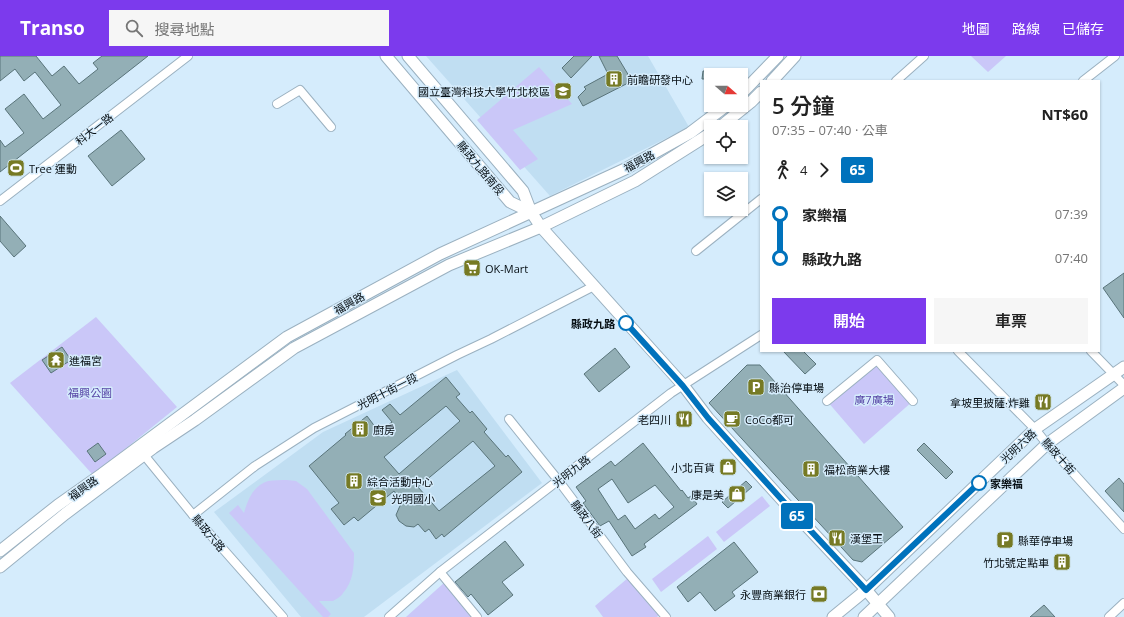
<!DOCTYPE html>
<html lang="zh-TW">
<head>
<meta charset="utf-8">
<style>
	:root { --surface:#fff; --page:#f6f6f6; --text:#222; --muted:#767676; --accent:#7c3aed }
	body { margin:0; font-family:"Open Sans","Noto Sans TC",sans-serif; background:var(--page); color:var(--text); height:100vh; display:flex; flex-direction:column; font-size:15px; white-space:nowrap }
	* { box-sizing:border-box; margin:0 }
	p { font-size:13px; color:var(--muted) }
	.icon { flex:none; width:22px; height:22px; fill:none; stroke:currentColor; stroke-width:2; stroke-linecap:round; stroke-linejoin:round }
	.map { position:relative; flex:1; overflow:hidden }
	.side { position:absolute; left:760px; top:24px; width:340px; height:272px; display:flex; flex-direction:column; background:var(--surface); border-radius:0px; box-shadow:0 1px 3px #0004 }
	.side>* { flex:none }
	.badge { padding:0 8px; border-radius:3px; font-size:14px; line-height:26px }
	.needle { width:26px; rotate:110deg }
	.fabs { position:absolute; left:704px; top:12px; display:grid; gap:8px }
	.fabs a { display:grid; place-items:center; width:44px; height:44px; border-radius:0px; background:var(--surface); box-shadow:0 1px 3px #0004; font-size:20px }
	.map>.badge { position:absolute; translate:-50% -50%; box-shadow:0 0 0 2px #fff }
	.legs { display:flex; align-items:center; gap:6px; height:44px; padding:0 12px; font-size:13px }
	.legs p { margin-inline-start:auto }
	.head { display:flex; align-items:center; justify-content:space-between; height:68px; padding:0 12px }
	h1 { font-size:22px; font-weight:600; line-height:30px }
	.button { display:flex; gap:8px; margin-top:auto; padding:8px 12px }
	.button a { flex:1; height:46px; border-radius:0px; background:var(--accent); color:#fff; font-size:16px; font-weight:600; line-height:46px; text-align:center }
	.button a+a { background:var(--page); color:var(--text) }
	ul { padding:0 12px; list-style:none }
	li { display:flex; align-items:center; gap:14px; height:44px; font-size:15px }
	li i { display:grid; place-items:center; width:6px; height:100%; margin:0 5px; background:currentColor }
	li i::after { content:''; width:10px; height:10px; margin:-5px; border:3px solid; border-radius:50%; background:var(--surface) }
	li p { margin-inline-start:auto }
	li:first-child i { background:linear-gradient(#0000 50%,currentColor 0) }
	li:last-child i { background:linear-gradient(currentColor 50%,#0000 0) }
	header { display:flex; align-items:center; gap:24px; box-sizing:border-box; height:56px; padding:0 20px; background:var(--accent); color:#fff }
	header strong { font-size:19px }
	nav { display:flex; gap:22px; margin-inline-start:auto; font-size:14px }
	.search { width:280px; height:36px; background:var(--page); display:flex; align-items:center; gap:10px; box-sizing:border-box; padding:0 14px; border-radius:0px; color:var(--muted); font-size:15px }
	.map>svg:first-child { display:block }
	.built { fill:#c0def2 }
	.green { fill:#cac7f8 }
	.building { fill:#93afb6; stroke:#59747a; fill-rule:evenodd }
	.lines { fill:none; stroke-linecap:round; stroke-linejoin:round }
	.street-casing { stroke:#9bb1c0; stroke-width:10 }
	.secondary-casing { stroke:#9bb1c0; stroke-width:13 }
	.street { stroke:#fff; stroke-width:8 }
	.secondary { stroke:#fff; stroke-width:11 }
	.line-1-casing { stroke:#fff; stroke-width:9 }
	.line-1 { stroke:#0072bc; stroke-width:6 }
	.stop-1-dot { fill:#fff; stroke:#0072bc; stroke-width:2 }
	.labels { text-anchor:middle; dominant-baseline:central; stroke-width:3; stroke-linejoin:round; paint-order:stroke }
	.poi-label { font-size:11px; fill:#060e13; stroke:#d5ecfc; text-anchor:start }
	.street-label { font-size:11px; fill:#060e13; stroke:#d5ecfc }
	.stop-label { font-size:11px; font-weight:bold; fill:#060e13; stroke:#d5ecfc; text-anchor:end }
	.park-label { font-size:11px; fill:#5644a5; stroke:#d5ecfc }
</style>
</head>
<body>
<header>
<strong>Transo</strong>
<div class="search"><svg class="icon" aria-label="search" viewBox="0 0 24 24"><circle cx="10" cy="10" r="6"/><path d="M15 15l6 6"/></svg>搜尋地點</div>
<nav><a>地圖</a><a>路線</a><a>已儲存</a></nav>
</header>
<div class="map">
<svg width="1124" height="561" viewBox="0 0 1124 561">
	<rect width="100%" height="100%" fill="#d5ecfc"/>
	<g class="built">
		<polygon points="426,0 648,0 689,71 550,140"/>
		<polygon points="457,314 542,427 364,561 301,561 214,456 323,376"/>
	</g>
	<g class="green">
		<polygon points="971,0 1006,0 988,16"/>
		<polygon points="539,11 572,48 513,74 538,103 520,114 477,64"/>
		<polygon points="96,261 177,351 93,419 10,327"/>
		<polygon points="877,304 913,345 864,388 827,345"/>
		<path d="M 287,424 L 296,425 L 307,433 L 354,497 C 354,511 353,526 343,537 C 341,541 336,543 333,545 L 319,545 L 331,558 L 328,561 L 323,561 L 229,457 L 238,449 L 244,457 C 248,443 253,430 268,425 C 274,424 281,424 287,424 Z"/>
		<polygon points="762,440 770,450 724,486 716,476"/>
		<polygon points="708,480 717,493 661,536 652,523"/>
		<polygon points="628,522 659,559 657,561 603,561 595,550"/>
		<polygon points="445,526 474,561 406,561"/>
	</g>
	<g class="building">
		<polygon points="0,0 36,0 52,20 64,10 79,28 98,13 93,7 102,0 148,0 0,116 0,84 5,91 24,77 5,53 24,38 43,63 61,49 35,16 24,25 15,13 0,25"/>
		<polygon points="574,0 592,0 571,22 562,12"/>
		<polygon points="599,0 617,0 632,25 583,50 578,41 586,33 584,31 608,18"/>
		<polygon points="703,15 711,15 711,23 702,23"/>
		<polygon points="121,74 145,103 112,130 88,100"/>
		<polygon points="0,160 26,190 14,201 0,185"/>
		<polygon points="1124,217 1124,262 1103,232"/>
		<polygon points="62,291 71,304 51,317 42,304"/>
		<polygon points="615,292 630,311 599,336 584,318"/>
		<polygon points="783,295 803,295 816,308 805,318"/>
		<polygon points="747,309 760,309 903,471 862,506 853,504 709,347"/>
		<path d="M 446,321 L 460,338 L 456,341 L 470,357 L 472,355 L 487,373 L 484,376 L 506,401 L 508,399 L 522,416 L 444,481 L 442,478 L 436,483 L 429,473 L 425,476 L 418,468 L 414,471 L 406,470 L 399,465 L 396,459 L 399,452 L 402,446 L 394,435 L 358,465 L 354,461 L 344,469 L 331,453 L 339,447 L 309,410 L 346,379 L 345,378 L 367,360 L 379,376 L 392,366 L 382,354 L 390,348 L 400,359 ZM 446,350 L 460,365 L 399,418 L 384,401 ZM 473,385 L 495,410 L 439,455 L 418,431 Z"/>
		<polygon points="98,387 106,398 95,406 87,395"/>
		<path d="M 643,387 L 681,435 L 682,434 L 688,442 L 691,440 L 697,448 L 644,488 L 646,491 L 632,500 L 609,465 L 600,470 L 583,447 L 586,445 L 576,431 L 611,405 L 615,410 ZM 612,423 L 628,447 L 655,429 L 674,451 L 659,463 L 655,458 L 635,473 L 625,459 L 618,464 L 598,433 Z"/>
		<polygon points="924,387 953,416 946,423 917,394"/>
		<polygon points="1119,422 1124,428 1124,456 1105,435"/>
		<polygon points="746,425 752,431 728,452 722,446"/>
		<polygon points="505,485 524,509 502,526 513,539 488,559 471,538 468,541 455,526"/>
		<polygon points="734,486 758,516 732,536 735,540 715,555 700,536 688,546 677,531"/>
		<polygon points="1044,549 1055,561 1030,561"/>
	</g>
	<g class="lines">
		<defs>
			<g id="street">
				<polyline points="896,25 924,0"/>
				<polyline points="1083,25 1115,0"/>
				<polyline points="277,48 300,34 331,71"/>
				<polyline points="0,145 188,0"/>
				<polyline points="696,195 761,143"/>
				<polyline points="958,295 1035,373 1047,388 1124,473"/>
				<polyline points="1091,295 1124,329"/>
				<polyline points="827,345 877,304 913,345"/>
				<polyline points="509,363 558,424 627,516 666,561"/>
				<polyline points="140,394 193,459 283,561"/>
				<polyline points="193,459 255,410 314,372 457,299 491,283 594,230"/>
				<polyline points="440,516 477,561"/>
				<polyline points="389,561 440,516 671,337 761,279"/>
				<polyline points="1109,561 1124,547"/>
			</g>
			<g id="secondary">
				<polyline points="386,0 510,146 531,156"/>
				<polyline points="408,0 523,135 531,156 541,171 683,329 708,362 783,445 862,529 889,561"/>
				<polyline points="772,25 795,0"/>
				<polyline points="741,38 778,0"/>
				<polyline points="720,71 751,46 761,36"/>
				<polyline points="0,495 58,449 102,418 287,281 440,198 625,113 690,77 727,49"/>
				<polyline points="0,511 65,458 153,392 195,364 294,292 449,209 541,171 635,125 711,77"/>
				<polyline points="833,561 866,534 1035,373 1124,311"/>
				<polyline points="864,561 1047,388 1124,332"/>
			</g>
		</defs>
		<use href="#street" class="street-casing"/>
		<use href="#secondary" class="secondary-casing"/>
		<use href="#street" class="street"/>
		<use href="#secondary" class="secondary"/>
	</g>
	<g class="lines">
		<defs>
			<polyline id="line-1" points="626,267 683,330 708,362 783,445 866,534 979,427"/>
		</defs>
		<use href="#line-1" class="line-1-casing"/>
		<use href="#line-1" class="line-1"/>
	</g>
	<defs>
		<symbol id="building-square" viewBox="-11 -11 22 22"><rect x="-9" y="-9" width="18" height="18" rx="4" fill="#767a24" stroke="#d5ecfc"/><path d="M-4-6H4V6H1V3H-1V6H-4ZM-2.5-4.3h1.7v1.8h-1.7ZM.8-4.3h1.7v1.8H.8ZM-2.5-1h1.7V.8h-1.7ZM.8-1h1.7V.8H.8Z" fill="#fff"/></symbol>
		<symbol id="university-square" viewBox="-11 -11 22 22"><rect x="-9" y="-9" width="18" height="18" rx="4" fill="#767a24" stroke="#d5ecfc"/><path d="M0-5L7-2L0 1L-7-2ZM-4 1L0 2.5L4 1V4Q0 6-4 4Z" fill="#fff"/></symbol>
		<symbol id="stadium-square" viewBox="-11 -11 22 22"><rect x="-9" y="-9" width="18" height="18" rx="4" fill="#767a24" stroke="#d5ecfc"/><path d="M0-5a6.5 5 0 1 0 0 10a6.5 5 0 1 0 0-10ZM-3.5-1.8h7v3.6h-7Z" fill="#fff"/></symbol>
		<symbol id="supermarket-square" viewBox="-11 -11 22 22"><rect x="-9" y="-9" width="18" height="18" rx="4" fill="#767a24" stroke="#d5ecfc"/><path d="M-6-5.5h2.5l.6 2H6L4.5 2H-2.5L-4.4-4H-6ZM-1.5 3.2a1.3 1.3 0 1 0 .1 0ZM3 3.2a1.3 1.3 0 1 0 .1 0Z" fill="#fff"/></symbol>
		<symbol id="temple-square" viewBox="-11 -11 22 22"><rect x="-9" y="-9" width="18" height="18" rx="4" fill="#767a24" stroke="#d5ecfc"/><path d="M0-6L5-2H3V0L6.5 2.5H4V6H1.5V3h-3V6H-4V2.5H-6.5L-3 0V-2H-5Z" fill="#fff"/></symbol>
		<symbol id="parking-square" viewBox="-11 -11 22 22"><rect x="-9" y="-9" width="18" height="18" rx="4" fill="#767a24" stroke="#d5ecfc"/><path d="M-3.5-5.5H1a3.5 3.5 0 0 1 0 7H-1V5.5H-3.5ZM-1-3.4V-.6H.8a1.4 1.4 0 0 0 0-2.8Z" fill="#fff"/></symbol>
		<symbol id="restaurant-square" viewBox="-11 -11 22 22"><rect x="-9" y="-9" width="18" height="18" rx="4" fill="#767a24" stroke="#d5ecfc"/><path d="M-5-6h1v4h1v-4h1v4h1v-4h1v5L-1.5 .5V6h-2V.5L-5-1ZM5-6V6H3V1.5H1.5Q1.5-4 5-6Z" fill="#fff"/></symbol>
		<symbol id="cafe-square" viewBox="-11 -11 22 22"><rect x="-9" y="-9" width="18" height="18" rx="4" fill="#767a24" stroke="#d5ecfc"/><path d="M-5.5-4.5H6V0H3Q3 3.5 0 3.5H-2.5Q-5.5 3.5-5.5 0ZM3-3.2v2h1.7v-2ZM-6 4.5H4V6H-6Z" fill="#fff"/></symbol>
		<symbol id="shop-square" viewBox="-11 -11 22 22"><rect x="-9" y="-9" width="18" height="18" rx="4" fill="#767a24" stroke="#d5ecfc"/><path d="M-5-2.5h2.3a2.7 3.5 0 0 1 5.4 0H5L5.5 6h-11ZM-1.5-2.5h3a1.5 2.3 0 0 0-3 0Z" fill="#fff"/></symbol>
		<symbol id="school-square" viewBox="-11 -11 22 22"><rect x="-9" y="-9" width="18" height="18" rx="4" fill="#767a24" stroke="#d5ecfc"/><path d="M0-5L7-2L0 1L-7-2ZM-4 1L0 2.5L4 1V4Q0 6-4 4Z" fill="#fff"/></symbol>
		<symbol id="bank-square" viewBox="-11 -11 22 22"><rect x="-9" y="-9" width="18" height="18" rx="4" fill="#767a24" stroke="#d5ecfc"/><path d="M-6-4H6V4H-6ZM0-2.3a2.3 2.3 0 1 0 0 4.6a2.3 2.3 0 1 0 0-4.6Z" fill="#fff"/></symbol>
	</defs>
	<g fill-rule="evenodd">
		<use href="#building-square" x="604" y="13" width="20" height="20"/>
		<use href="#university-square" x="553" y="25" width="20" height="20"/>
		<use href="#stadium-square" x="6" y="102" width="20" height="20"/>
		<use href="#supermarket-square" x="462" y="202" width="20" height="20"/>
		<use href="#temple-square" x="46" y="294" width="20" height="20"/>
		<use href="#parking-square" x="746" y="321" width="20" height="20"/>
		<use href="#restaurant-square" x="1033" y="336" width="20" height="20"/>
		<use href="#restaurant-square" x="674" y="353" width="20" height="20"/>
		<use href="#cafe-square" x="722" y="353" width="20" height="20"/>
		<use href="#building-square" x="350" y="363" width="20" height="20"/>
		<use href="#shop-square" x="718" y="401" width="20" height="20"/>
		<use href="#building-square" x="801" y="403" width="20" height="20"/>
		<use href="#building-square" x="344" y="415" width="20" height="20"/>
		<use href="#shop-square" x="727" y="428" width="20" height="20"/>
		<use href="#school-square" x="368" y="432" width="20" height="20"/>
		<use href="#restaurant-square" x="827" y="472" width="20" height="20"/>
		<use href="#parking-square" x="995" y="474" width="20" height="20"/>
		<use href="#building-square" x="1052" y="496" width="20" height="20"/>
		<use href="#bank-square" x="809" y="528" width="20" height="20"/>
	</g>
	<g class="stop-1-dot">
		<circle cx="626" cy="267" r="7"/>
		<circle cx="979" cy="427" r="7"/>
	</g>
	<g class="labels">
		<g class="poi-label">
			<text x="627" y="23">前瞻研發中心</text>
			<text x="550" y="35" text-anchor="end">國立臺灣科技大學竹北校區</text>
			<text x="29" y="112">Tree 運動</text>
			<text x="485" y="212">OK-Mart</text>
			<text x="69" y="304">進福宮</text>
			<text x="769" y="331">縣治停車場</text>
			<text x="1030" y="346" text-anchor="end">拿坡里披薩·炸雞</text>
			<text x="671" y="363" text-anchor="end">老四川</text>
			<text x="745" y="363">CoCo都可</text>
			<text x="373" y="373">廚房</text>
			<text x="715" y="411" text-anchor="end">小北百貨</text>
			<text x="824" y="413">福松商業大樓</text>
			<text x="367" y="425">綜合活動中心</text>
			<text x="724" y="438" text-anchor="end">康是美</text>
			<text x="391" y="442">光明國小</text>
			<text x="850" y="482">漢堡王</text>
			<text x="1018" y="484">縣華停車場</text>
			<text x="1049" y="506" text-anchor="end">竹北號定點車</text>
			<text x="806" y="538" text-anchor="end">永豐商業銀行</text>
		</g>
		<g class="street-label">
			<text transform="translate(94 73) rotate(-38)">科大一路</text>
			<text transform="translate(639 105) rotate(-28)">福興路</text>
			<text transform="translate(481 112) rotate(50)">縣政九路南段</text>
			<text transform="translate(349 247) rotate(-29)">福興路</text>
			<text transform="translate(387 335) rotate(-27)">光明十街一段</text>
			<text transform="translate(1018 390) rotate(-43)">光明六路</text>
			<text transform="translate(1059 400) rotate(48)">縣政十街</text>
			<text transform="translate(571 415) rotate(-38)">光明九路</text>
			<text transform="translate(83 432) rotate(-35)">福興路</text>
			<text transform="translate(587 463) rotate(53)">縣政八街</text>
			<text transform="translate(209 477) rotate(49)">縣政六路</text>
		</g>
		<g class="stop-label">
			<text x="615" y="267">縣政九路</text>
			<text x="990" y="427" text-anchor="start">家樂福</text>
		</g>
		<g class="park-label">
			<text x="90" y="336">福興公園</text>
			<text x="874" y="343">廣7廣場</text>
		</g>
	</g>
</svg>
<div class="fabs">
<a><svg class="needle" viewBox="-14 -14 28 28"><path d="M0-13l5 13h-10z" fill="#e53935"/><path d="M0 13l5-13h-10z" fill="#767676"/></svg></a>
<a><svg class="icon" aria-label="locate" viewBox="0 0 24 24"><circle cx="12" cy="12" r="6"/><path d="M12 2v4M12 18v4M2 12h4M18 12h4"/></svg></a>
<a><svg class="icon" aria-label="layers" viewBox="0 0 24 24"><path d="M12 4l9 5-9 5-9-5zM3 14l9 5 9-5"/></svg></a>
</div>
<b class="badge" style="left:797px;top:460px;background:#0072bc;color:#fff">65</b>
<section class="side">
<div class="head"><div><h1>5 分鐘</h1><p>07:35 – 07:40 · 公車</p></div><b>NT$60</b></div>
<div class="legs"><svg class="icon" aria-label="walk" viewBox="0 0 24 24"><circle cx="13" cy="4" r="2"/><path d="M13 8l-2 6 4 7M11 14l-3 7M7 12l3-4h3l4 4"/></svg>4<svg class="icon" aria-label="forward" viewBox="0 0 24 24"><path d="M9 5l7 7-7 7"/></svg><b class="badge" style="background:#0072bc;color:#fff">65</b></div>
<ul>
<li><i style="color:#0072bc"></i><b>家樂福</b><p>07:39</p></li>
<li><i style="color:#0072bc"></i><b>縣政九路</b><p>07:40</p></li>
</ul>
<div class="button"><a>開始</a><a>車票</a></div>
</section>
</div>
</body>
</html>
